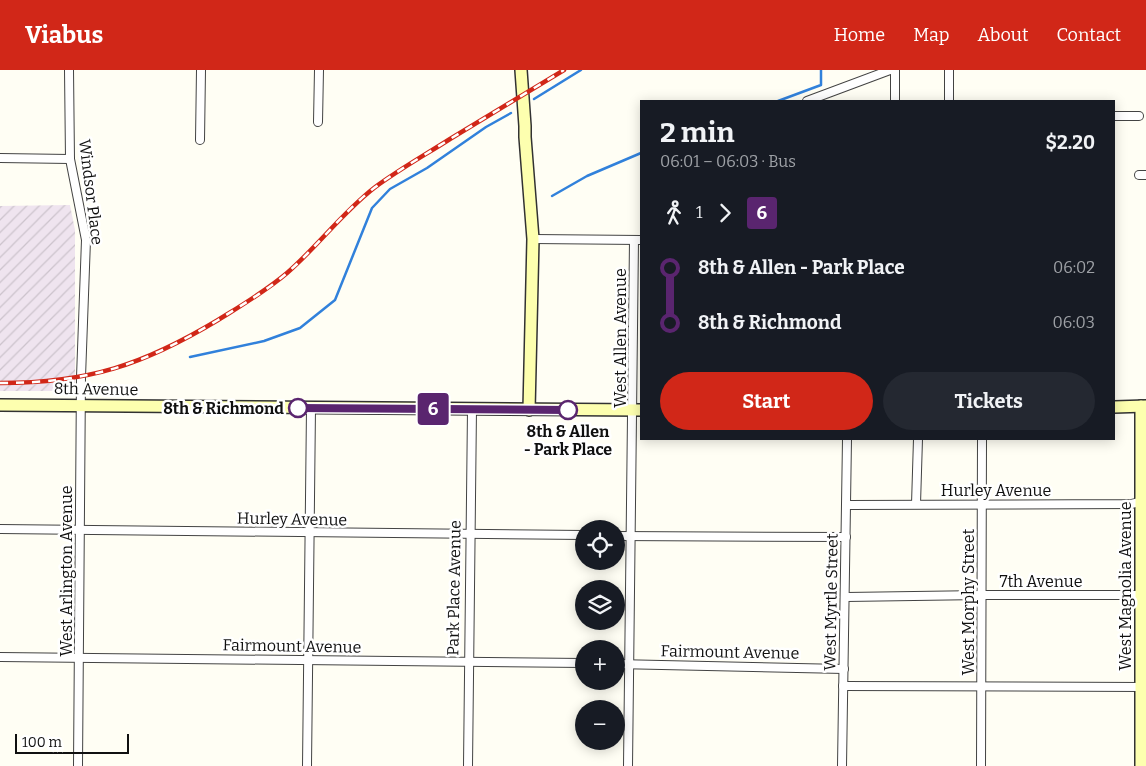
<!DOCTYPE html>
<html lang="en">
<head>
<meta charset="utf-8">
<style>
	:root { --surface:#171b24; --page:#242831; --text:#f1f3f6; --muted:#9ea1a6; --accent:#d12718 }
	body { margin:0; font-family:Bitter,serif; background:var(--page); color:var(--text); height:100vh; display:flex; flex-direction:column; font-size:19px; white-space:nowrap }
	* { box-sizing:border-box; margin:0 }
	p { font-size:16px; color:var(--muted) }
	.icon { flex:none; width:28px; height:28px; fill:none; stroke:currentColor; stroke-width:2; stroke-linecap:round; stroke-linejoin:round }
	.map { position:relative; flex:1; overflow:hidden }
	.sheet { position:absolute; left:640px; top:30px; width:475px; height:340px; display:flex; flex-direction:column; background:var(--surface); border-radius:0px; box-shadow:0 2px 12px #0003 }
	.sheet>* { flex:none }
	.badge { padding:0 10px; border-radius:4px; font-size:18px; line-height:32px }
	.buttons { position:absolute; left:575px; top:450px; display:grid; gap:10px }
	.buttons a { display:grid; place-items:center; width:50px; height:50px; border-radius:50%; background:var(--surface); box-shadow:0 2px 12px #0003; font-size:25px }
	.scale { position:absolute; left:15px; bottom:12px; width:114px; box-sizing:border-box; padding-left:5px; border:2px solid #101010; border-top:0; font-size:14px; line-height:18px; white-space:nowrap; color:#101010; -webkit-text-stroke:4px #fff; paint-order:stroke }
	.map>.badge { position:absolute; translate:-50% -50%; box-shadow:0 0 0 2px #fff }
	.legs { display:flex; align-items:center; gap:8px; height:55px; padding:0 20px; font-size:16px }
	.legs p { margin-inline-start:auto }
	.summary { display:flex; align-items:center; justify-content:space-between; height:85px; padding:0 20px }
	h1 { font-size:28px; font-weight:700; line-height:38px }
	.button { display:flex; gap:10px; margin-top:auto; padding:10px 20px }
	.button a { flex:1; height:58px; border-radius:30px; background:var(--accent); color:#fff; font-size:20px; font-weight:700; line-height:58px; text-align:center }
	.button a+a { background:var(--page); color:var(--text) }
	ul { padding:0 20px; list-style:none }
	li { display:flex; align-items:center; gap:18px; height:55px; font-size:19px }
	li i { display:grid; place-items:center; width:8px; height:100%; margin:0 6px; background:currentColor }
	li i::after { content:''; width:12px; height:12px; margin:-6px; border:4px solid; border-radius:50%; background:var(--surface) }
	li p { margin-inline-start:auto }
	li:first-child i { background:linear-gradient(#0000 50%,currentColor 0) }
	li:last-child i { background:linear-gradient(currentColor 50%,#0000 0) }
	header { display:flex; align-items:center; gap:30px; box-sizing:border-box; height:70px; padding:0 25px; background:var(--accent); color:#fff }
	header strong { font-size:24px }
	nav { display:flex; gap:28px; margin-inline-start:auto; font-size:18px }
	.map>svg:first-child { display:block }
	.industrial { fill:url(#industrial-furrows) }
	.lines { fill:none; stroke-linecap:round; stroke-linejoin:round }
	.stream { stroke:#3181db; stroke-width:2.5 }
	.street-casing { stroke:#434343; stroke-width:10 }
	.secondary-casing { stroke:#323232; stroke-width:14 }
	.street { stroke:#fff; stroke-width:8 }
	.secondary { stroke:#fdffaf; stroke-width:11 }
	.rail-casing { stroke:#d12718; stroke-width:4.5 }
	.rail { stroke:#fff; stroke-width:2.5; stroke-dasharray:8; stroke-linecap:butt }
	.line-1-casing { stroke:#fff; stroke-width:11 }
	.line-1 { stroke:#5a256f; stroke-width:8 }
	.stop-1-dot { fill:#fff; stroke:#5a256f; stroke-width:2.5 }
	.labels { text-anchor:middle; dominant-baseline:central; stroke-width:5; stroke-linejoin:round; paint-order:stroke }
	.street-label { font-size:16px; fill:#101010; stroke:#fff }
	.stop-label { font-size:16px; font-weight:bold; fill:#101010; stroke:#fff; text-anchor:end }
</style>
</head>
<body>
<header>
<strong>Viabus</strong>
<nav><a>Home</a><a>Map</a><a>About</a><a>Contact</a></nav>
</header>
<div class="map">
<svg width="1146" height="696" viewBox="0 0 1146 696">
	<defs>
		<pattern id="industrial-furrows" width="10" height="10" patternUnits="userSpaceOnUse" patternTransform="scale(1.25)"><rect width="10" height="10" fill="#efe4ef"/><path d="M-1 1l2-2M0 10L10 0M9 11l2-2" fill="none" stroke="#ccc3cc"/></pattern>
	</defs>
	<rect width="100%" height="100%" fill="#fffef4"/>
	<polygon class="industrial" points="70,135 75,160 75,321 0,321 0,136"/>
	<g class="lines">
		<g class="stream">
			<polyline points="534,29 581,0"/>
			<polyline points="778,31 821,15 821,0"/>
			<polyline points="552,126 587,106 641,83"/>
			<polyline points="190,287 264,271 300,258 335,230 372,138 390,119 427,98 486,57 511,43"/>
		</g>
		<defs>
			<g id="street">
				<polyline points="69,0 70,89 86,170 81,307 78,696"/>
				<polyline points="807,31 890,0"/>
				<polyline points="895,31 895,0"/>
				<polyline points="949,31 949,0"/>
				<polyline points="1114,46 1139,46"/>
				<polyline points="318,52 319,0"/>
				<polyline points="200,70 201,0"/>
				<polyline points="0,88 70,89"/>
				<polyline points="1139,105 1146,105"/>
				<polyline points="533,169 641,170"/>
				<polyline points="916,434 918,369"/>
				<polyline points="847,435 1131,434 1144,431"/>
				<polyline points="0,459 584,465"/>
				<polyline points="616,466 846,467"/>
				<polyline points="846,527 982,525 1141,525 1144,523"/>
				<polyline points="0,587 584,593"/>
				<polyline points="616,594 844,599"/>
				<polyline points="843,616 1144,617"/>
				<polyline points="307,696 311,338"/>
				<polyline points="468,696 472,339"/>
				<polyline points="628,696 634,170"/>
				<polyline points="842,696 847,369"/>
				<polyline points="981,696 982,369"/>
			</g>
			<g id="secondary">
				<polyline points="521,0 525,56 525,67 533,169 529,340"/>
				<polyline points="0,335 641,340"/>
				<polyline points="1141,336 1141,696"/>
				<polyline points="1114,337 1146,336"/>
			</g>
		</defs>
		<use href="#street" class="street-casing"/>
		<use href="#secondary" class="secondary-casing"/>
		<use href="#street" class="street"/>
		<use href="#secondary" class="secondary"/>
		<defs>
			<path id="rail" d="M 0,313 C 89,313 143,295 218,250 C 242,235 266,221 287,203 C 318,176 342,143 374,118 C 398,100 425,85 450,69 C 488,46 526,23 564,0"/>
		</defs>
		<use href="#rail" class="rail-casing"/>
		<use href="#rail" class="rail"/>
	</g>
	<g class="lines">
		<defs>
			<polyline id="line-1" points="298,338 568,340"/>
		</defs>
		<use href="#line-1" class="line-1-casing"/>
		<use href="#line-1" class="line-1"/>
	</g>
	<g class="stop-1-dot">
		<circle cx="298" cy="338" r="9"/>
		<circle cx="568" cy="340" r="9"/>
	</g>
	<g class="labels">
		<g class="street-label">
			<text transform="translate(91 122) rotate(83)">Windsor Place</text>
			<text transform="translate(620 268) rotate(-90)">West Allen Avenue</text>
			<text transform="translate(96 319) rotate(1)">8th Avenue</text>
			<text x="996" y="420">Hurley Avenue</text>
			<text transform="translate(292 449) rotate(1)">Hurley Avenue</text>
			<text transform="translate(66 501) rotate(-90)">West Arlington Avenue</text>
			<text x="1041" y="511">7th Avenue</text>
			<text transform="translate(1125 516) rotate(-90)">West Magnolia Avenue</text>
			<text transform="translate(454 518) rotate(-89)">Park Place Avenue</text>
			<text transform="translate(831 532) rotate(-89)">West Myrtle Street</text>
			<text transform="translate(968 532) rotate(-90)">West Morphy Street</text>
			<text transform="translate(292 576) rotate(1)">Fairmount Avenue</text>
			<text transform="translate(730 582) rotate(1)">Fairmount Avenue</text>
		</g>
		<g class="stop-label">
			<text x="284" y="338">8th &amp; Richmond</text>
			<text x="568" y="361" text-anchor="middle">8th &amp; Allen<tspan x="568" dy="18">- Park Place</tspan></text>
		</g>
	</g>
</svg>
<div class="buttons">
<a><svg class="icon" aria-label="locate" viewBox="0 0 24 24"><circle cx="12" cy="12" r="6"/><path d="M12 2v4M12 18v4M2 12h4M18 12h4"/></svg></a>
<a><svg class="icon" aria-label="layers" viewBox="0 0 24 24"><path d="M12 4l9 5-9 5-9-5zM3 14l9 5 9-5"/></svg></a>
<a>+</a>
<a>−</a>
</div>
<div class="scale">100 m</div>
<b class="badge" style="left:433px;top:339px;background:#5a256f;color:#fff">6</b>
<section class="sheet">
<div class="summary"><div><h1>2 min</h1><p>06:01 – 06:03 · Bus</p></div><b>$2.20</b></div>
<div class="legs"><svg class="icon" aria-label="walk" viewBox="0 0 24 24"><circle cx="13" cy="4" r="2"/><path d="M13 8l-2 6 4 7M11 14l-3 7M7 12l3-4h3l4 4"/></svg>1<svg class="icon" aria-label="forward" viewBox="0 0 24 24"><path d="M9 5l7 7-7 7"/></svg><b class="badge" style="background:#5a256f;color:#fff">6</b></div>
<ul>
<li><i style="color:#5a256f"></i><b>8th &amp; Allen - Park Place</b><p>06:02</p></li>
<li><i style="color:#5a256f"></i><b>8th &amp; Richmond</b><p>06:03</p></li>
</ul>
<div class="button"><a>Start</a><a>Tickets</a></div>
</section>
</div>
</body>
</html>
